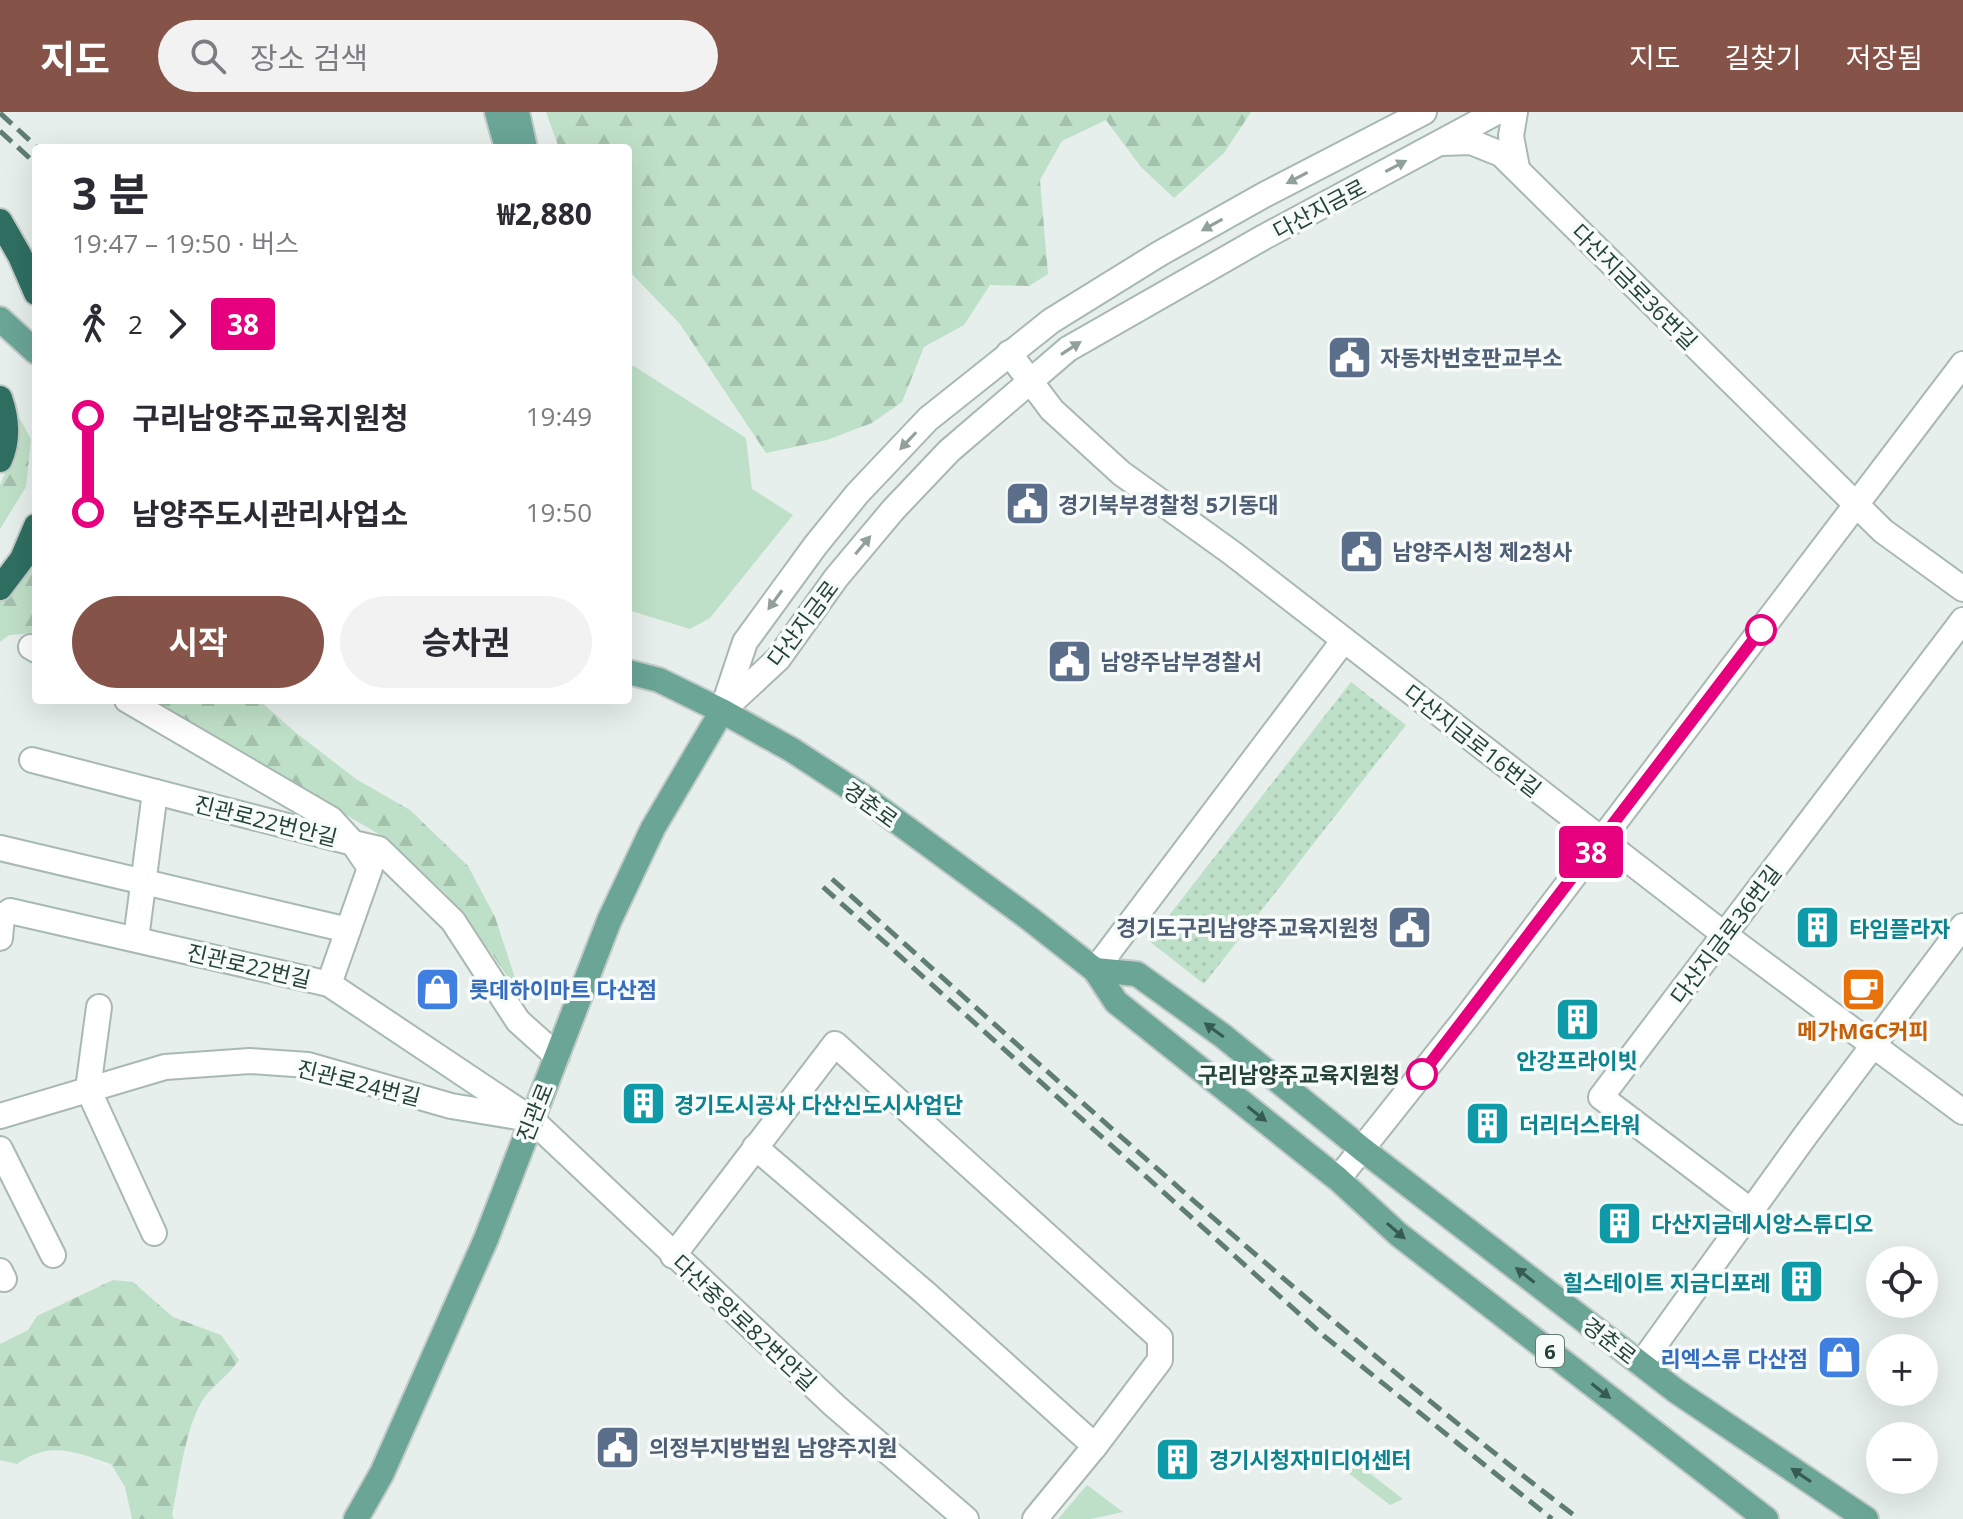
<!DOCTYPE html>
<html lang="ko">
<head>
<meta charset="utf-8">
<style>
	:root { --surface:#fff; --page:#f2f2f3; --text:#2b2b33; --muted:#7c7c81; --accent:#855347 }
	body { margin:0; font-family:"Open Sans","Noto Sans KR",sans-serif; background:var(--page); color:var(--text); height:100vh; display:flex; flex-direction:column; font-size:30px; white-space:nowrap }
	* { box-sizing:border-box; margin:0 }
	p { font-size:26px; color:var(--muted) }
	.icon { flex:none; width:44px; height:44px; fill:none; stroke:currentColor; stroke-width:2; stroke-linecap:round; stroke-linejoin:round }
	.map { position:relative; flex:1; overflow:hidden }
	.details { position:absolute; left:32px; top:32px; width:600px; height:560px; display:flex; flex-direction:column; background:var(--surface); border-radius:8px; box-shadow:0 8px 32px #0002 }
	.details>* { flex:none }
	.badge { padding:0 16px; border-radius:6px; font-size:28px; line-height:52px }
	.tools { position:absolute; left:1866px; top:1134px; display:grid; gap:16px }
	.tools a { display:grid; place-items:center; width:72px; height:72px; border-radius:50%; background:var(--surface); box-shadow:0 8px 32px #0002; font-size:40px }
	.map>.badge { position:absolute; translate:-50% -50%; box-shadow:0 0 0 4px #fff }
	.legs { display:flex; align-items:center; gap:12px; height:88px; padding:0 40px; font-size:26px }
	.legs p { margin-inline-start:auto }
	.head { display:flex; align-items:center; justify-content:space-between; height:136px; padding:0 40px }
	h1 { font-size:44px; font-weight:700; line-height:60px }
	.cta { display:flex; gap:16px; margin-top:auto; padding:16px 40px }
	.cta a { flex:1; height:92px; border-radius:48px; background:var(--accent); color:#fff; font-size:32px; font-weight:700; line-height:92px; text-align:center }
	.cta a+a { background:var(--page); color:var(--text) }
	ul { padding:0 40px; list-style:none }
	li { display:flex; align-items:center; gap:28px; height:96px; font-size:30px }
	li i { display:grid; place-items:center; width:12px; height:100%; margin:0 10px; background:currentColor }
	li i::after { content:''; width:20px; height:20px; margin:-10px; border:6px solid; border-radius:50%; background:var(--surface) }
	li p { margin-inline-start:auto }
	li:first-child i { background:linear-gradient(#0000 50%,currentColor 0) }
	li:last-child i { background:linear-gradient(currentColor 50%,#0000 0) }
	header { display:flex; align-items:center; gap:48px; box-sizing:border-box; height:112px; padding:0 40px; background:var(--accent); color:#fff }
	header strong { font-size:38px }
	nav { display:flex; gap:44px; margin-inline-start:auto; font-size:28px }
	.search { width:560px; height:72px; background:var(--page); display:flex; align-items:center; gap:20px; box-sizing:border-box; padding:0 28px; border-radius:44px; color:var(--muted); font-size:30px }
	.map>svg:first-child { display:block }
	.grass { fill:#bfe0c8 }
	.forest { fill:url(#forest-firs) }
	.park { fill:url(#park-dots) }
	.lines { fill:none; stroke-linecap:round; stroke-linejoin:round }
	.minor-casing { stroke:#a8b8b2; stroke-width:28 }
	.major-casing { stroke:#c2cac8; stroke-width:28 }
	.highway-casing { stroke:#c2cac8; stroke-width:28 }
	.minor { stroke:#fff; stroke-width:24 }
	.major { stroke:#6aa596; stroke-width:24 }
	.highway { stroke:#2f6f62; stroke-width:24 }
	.rail { stroke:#5f7d75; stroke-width:5; stroke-dasharray:16 8; stroke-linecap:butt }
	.oneway { fill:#92a09c }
	.oneway2 { fill:#365b51 }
	.line-1-casing { stroke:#fff; stroke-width:18 }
	.line-1 { stroke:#e6007e; stroke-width:12 }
	.stop-1-dot { fill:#fff; stroke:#e6007e; stroke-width:4 }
	.labels { text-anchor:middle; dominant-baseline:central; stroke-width:7; stroke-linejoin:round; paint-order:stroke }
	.shield { fill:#f7fbf9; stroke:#637a73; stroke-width:2 }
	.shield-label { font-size:20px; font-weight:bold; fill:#24423a }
	.street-label { font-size:22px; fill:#24423a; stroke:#f7fbf9 }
	.service-label { font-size:22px; font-weight:bold; fill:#4e5e75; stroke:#f7fbf9; text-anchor:start }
	.culture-label { font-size:22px; font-weight:bold; fill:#0d838f; stroke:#f7fbf9; text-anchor:start }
	.shop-label { font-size:22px; font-weight:bold; fill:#366cbe; stroke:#f7fbf9; text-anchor:start }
	.food-label { font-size:22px; font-weight:bold; fill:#c56008; stroke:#f7fbf9 }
	.stop-label { font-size:22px; font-weight:bold; fill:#24423a; stroke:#f7fbf9; text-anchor:end }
</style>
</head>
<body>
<header>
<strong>지도</strong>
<div class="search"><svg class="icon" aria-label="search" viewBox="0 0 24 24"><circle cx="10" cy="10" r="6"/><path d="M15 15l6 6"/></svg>장소 검색</div>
<nav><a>지도</a><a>길찾기</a><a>저장됨</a></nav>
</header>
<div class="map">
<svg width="1963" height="1407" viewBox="0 0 1963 1407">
	<defs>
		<pattern id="forest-firs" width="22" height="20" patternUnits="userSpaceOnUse" patternTransform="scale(2)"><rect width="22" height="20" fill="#bfe0c8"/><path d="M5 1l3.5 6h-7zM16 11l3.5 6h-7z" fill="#a4c1ad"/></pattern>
		<pattern id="park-dots" width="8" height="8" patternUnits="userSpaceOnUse" patternTransform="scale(2)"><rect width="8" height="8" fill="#bfe0c8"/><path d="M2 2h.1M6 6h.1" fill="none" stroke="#a4c1ad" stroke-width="1.8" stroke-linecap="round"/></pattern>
	</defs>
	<rect width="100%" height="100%" fill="#e6efeb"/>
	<g class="grass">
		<polygon points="634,254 746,326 752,377 793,403 710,506 690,517 628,498 628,256"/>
		<polygon points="1359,1353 1403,1387 1390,1393 1347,1360"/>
		<polygon points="1087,1373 1123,1400 1091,1407 1058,1407"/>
	</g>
	<g class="forest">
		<polygon points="546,0 1251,0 1224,41 1174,86 1141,55 1106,8 1062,29 1040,68 1048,162 1029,174 990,173 964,213 924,235 902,290 872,311 827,328 766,341 680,212 628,158 628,36 559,36"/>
		<polygon points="14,296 31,327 26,375 0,417 0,373 17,334"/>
		<polygon points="36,439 36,521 9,523 0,530 0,487"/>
		<polygon points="150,588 259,588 295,620 356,667 410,698 468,754 495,805 522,887 495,846 445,781 377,721"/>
		<path d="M 113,1168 L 133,1170 L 173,1205 L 221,1223 L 239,1248 C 229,1262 219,1269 208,1281 C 186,1305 179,1371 172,1403 L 174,1407 L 132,1407 L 125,1375 L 111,1352 C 76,1340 49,1328 17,1352 L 0,1348 L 0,1232 L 28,1218 L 37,1204 Z"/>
	</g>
	<polygon class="park" points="1351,570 1406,613 1204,872 1149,829"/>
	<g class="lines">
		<defs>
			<g id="minor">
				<polyline points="1515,0 1511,24 1517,56"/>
				<polyline points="1442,31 1471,30 1501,42 1883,419 1963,477"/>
				<polyline points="1009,241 1052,298 1121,361 1232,441 1725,823 1963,1000"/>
				<polyline points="31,535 36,538"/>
				<polyline points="127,588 331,707 353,731 379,737 453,809 518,909 557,944"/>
				<polyline points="723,596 745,530 815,434 857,382 928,307 1051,209 1159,142 1264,83 1424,0"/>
				<polyline points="722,599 778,547 836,466 893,398 949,339 1068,237 1264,125 1497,0"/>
				<polyline points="32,648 353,731 370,756 329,872"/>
				<polyline points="0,736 348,818"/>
				<polyline points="0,826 2,805 10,799 329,872 531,1007 835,1294 966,1407"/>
				<polyline points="136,827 155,680"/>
				<polyline points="1095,858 1344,528"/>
				<polyline points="99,895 88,977 154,1121"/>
				<polyline points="0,1004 165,955 250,949 308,953 451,994 524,1006"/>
				<polyline points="755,1035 924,1180 1095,1334"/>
				<polyline points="0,1037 53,1143"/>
				<polyline points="1338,1067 1466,906 1963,252"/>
				<polyline points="1751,1099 1601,985 1963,508"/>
				<polyline points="673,1144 835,932 1160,1226 1160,1248 1095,1334 1035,1407"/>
				<polyline points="0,1159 4,1167"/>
				<polyline points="1641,1252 1805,1024 1963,814"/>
			</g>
			<g id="major">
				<polyline points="497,0 507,36"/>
				<polyline points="517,0 525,36"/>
				<polyline points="0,207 36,240"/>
				<polyline points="628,560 659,568 722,599 792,638 861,683 1030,807 1095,858 1116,890 1338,1067 1398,1122 1766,1407"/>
				<polyline points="1095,858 1137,862 1223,924 1362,1037 1676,1279 1866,1407"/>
				<polyline points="356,1407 382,1361 486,1127 609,809 653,716 722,599"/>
			</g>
			<g id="highway">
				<polyline points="0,109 20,144 36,181"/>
				<path d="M 0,286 C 7,306 9,328 0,348"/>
				<polyline points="0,476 22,447 36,414"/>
			</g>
		</defs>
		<use href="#minor" class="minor-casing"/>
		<use href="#major" class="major-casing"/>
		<use href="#highway" class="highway-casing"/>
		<use href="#minor" class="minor"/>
		<use href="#major" class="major"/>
		<use href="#highway" class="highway"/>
		<g class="rail">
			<polyline points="0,1 38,36"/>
			<polyline points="0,19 36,52"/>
			<path d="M 832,767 C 1077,985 1319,1208 1579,1407"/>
			<polyline points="823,775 1324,1224 1552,1407"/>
		</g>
	</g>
	<defs><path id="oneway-solid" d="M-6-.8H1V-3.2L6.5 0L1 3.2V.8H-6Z" transform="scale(2)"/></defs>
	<g class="oneway">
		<use href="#oneway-solid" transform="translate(1396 54) rotate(-28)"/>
		<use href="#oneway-solid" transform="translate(1297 66) rotate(152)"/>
		<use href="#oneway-solid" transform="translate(1212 113) rotate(151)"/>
		<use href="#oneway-solid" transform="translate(1071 236) rotate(-33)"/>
		<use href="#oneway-solid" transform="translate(908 329) rotate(133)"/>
		<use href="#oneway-solid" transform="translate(863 433) rotate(-50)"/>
		<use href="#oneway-solid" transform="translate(775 488) rotate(126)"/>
	</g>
	<g class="oneway2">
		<use href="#oneway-solid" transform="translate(1214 918) rotate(-144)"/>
		<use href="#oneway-solid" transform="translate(1257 1002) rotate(38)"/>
		<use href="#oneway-solid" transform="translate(1396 1119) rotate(41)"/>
		<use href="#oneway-solid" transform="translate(1525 1163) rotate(-142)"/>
		<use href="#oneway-solid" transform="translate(1601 1279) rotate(38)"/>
		<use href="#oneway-solid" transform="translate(1801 1363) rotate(-146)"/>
	</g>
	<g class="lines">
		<defs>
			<polyline id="line-1" points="1422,962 1761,518"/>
		</defs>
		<use href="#line-1" class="line-1-casing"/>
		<use href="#line-1" class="line-1"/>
	</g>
	<defs>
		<symbol id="civic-square" viewBox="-11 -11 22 22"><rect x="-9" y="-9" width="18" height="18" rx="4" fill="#5c6f8a" stroke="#f7fbf9"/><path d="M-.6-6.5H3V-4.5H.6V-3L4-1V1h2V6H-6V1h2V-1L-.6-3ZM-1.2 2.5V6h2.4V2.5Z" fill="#fff"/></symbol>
		<symbol id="building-square" viewBox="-11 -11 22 22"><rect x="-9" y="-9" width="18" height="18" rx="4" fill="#0f9aa8" stroke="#f7fbf9"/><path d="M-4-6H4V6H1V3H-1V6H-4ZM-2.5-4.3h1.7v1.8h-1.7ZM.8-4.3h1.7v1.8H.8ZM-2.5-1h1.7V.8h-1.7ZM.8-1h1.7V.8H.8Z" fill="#fff"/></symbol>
		<symbol id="shop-square" viewBox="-11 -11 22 22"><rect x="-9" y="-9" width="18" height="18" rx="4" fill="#3f7fe0" stroke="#f7fbf9"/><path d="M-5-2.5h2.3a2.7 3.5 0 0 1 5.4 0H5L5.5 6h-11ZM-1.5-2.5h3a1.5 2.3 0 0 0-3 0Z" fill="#fff"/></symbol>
		<symbol id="cafe-square" viewBox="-11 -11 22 22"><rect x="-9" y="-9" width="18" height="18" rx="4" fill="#e8710a" stroke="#f7fbf9"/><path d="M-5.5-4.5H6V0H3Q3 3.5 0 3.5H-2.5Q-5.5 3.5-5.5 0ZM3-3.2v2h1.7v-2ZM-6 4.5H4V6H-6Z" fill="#fff"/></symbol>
	</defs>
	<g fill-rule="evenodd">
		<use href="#civic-square" x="1324" y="220" width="51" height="51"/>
		<use href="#civic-square" x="1002" y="366" width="51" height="51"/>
		<use href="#civic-square" x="1336" y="414" width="51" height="51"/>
		<use href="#civic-square" x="1044" y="524" width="51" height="51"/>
		<use href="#civic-square" x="1384" y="790" width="51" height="51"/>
		<use href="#building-square" x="1792" y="790" width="51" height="51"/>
		<use href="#shop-square" x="412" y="852" width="51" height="51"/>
		<use href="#cafe-square" x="1838" y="852" width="51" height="51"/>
		<use href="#building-square" x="1552" y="882" width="51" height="51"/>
		<use href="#building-square" x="618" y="966" width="51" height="51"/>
		<use href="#building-square" x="1462" y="986" width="51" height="51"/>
		<use href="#building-square" x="1594" y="1086" width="51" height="51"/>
		<use href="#building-square" x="1776" y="1144" width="51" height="51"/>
		<use href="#shop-square" x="1814" y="1220" width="51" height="51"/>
		<use href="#civic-square" x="592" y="1310" width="51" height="51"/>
		<use href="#building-square" x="1152" y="1322" width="51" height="51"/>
	</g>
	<g class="stop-1-dot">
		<circle cx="1761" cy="518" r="14"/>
		<circle cx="1422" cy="962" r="14"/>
	</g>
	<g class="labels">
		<rect class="shield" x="1536" y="1223" width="28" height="32" rx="6"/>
		<g class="shield-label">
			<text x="1550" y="1239">6</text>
		</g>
		<g class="street-label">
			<text transform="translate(1319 96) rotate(-28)">다산지금로</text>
			<text transform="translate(1635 174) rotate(45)">다산지금로36번길</text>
			<text transform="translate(802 511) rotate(-53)">다산지금로</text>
			<text transform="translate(1473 628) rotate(38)">다산지금로16번길</text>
			<text transform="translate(871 692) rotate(36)">경춘로</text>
			<text transform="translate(266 708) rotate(14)">진관로22번안길</text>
			<text transform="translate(1725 822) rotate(-53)">다산지금로36번길</text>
			<text transform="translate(249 853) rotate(13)">진관로22번길</text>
			<text transform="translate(359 970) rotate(14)">진관로24번길</text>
			<text transform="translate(534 1000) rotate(-68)">진관로</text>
			<text transform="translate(745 1210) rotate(43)">다산중앙로82번안길</text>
			<text transform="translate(1610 1228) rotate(38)">경춘로</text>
		</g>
		<g class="service-label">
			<text x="1380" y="245">자동차번호판교부소</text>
			<text x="1058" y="392">경기북부경찰청 5기동대</text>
			<text x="1392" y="439">남양주시청 제2청사</text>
			<text x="1100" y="549">남양주남부경찰서</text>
			<text x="1379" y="815" text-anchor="end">경기도구리남양주교육지원청</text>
			<text x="649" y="1335">의정부지방법원 남양주지원</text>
		</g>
		<g class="culture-label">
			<text x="1849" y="816">타임플라자</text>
			<text x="1577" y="948" text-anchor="middle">안강프라이빗</text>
			<text x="674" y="992">경기도시공사 다산신도시사업단</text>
			<text x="1519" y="1012">더리더스타워</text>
			<text x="1651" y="1111">다산지금데시앙스튜디오</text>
			<text x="1771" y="1170" text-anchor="end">힐스테이트 지금디포레</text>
			<text x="1209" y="1347">경기시청자미디어센터</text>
		</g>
		<g class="shop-label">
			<text x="469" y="877">롯데하이마트 다산점</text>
			<text x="1808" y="1246" text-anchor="end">리엑스류 다산점</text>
		</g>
		<g class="food-label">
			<text x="1863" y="918">메가MGC커피</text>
		</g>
		<g class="stop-label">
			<text x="1400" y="962">구리남양주교육지원청</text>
		</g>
	</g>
</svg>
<div class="tools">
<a><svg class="icon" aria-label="locate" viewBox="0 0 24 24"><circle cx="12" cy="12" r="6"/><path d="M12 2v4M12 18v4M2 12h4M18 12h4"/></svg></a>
<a>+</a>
<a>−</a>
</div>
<b class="badge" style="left:1591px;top:740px;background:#e6007e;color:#fff">38</b>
<section class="details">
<div class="head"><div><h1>3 분</h1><p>19:47 – 19:50 · 버스</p></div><b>₩2,880</b></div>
<div class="legs"><svg class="icon" aria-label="walk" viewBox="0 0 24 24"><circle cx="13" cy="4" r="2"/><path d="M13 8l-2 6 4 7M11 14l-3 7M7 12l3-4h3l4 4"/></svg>2<svg class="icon" aria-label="forward" viewBox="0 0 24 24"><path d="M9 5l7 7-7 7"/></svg><b class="badge" style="background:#e6007e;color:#fff">38</b></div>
<ul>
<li><i style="color:#e6007e"></i><b>구리남양주교육지원청</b><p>19:49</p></li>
<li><i style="color:#e6007e"></i><b>남양주도시관리사업소</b><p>19:50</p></li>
</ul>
<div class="cta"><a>시작</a><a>승차권</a></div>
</section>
</div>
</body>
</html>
